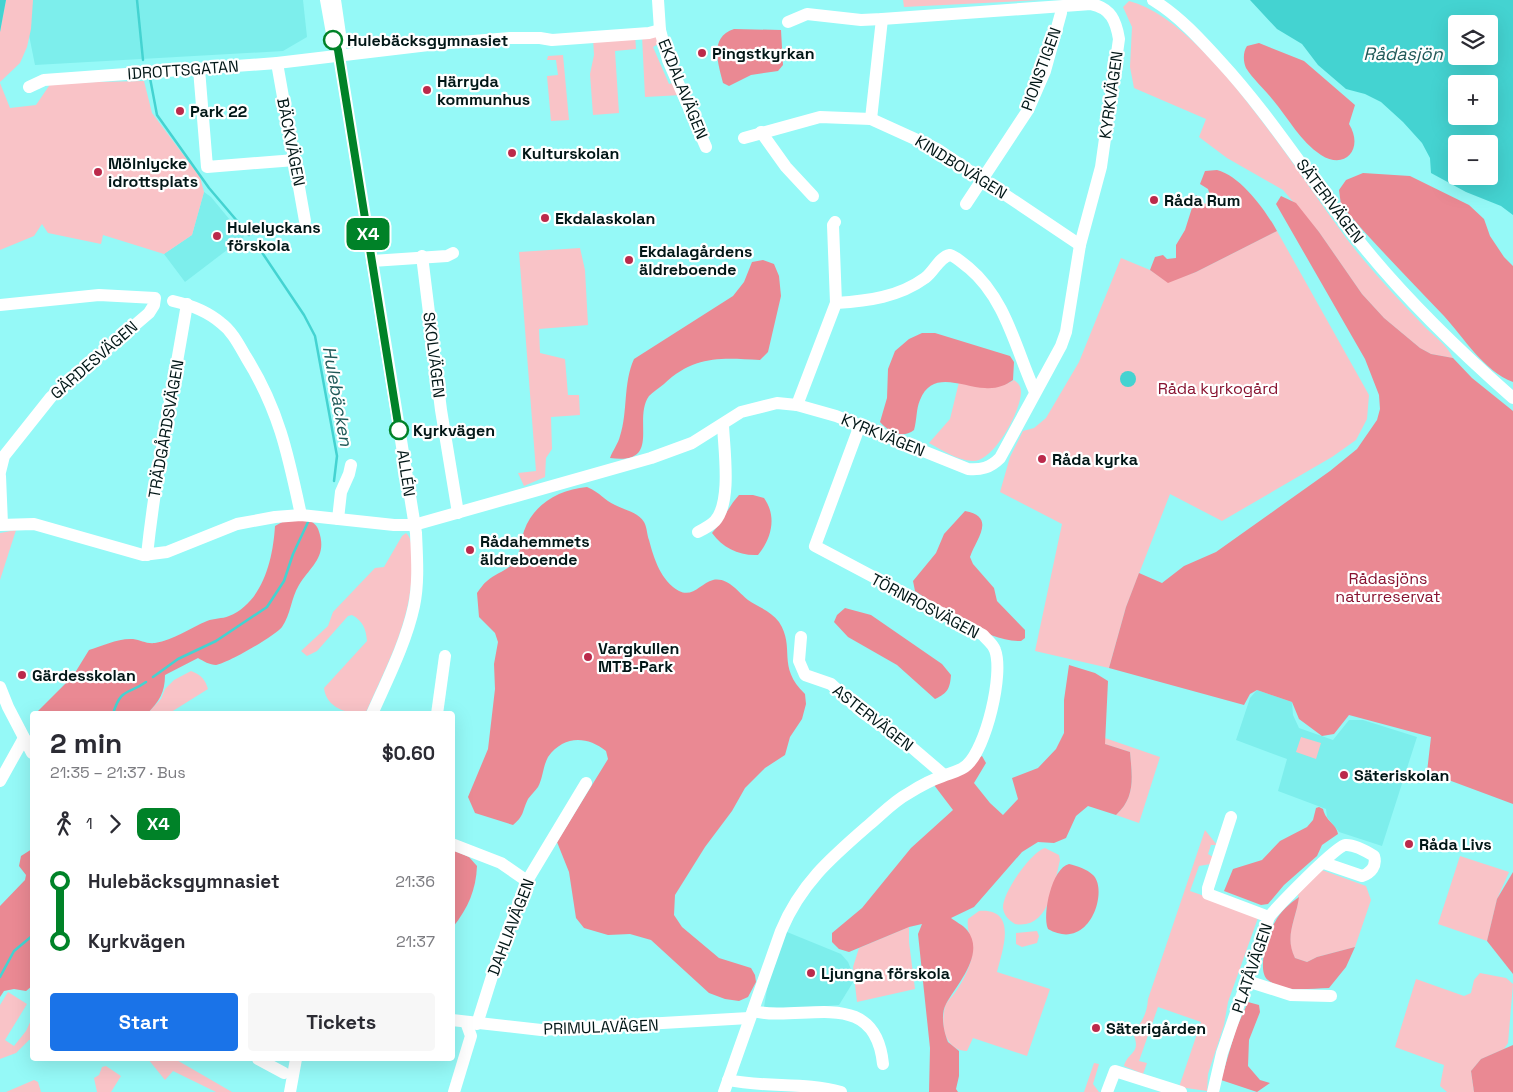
<!DOCTYPE html>
<html lang="en">
<head>
<meta charset="utf-8">
<style>
	:root { --surface:#fff; --page:#f7f7f7; --text:#2b2b33; --muted:#7c7c81; --accent:#1a73e8 }
	body { margin:0; font-family:"Space Grotesk",sans-serif; background:var(--page); color:var(--text); height:100vh; display:flex; flex-direction:column; font-size:19px; white-space:nowrap }
	* { box-sizing:border-box; margin:0 }
	p { font-size:16px; color:var(--muted) }
	.icon { flex:none; width:28px; height:28px; fill:none; stroke:currentColor; stroke-width:2; stroke-linecap:round; stroke-linejoin:round }
	.map { position:relative; flex:1; overflow:hidden }
	.sheet { position:absolute; left:30px; top:711px; width:425px; height:350px; display:flex; flex-direction:column; background:var(--surface); border-radius:5px; box-shadow:0 5px 20px #0002 }
	.sheet>* { flex:none }
	.badge { padding:0 10px; border-radius:8px; font-size:18px; line-height:32px }
	.fabs { position:absolute; left:1448px; top:15px; display:grid; gap:10px }
	.fabs a { display:grid; place-items:center; width:50px; height:50px; border-radius:5px; background:var(--surface); box-shadow:0 5px 20px #0002; font-size:25px }
	.map>.badge { position:absolute; translate:-50% -50%; box-shadow:0 0 0 2px #fff }
	.legs { display:flex; align-items:center; gap:8px; height:55px; padding:0 20px; font-size:16px }
	.legs p { margin-inline-start:auto }
	.overview { display:flex; align-items:center; justify-content:space-between; height:85px; padding:0 20px }
	h1 { font-size:28px; font-weight:700; line-height:38px }
	.cta { display:flex; gap:10px; margin-top:auto; padding:10px 20px }
	.cta a { flex:1; height:58px; border-radius:5px; background:var(--accent); color:#fff; font-size:20px; font-weight:700; line-height:58px; text-align:center }
	.cta a+a { background:var(--page); color:var(--text) }
	ul { padding:0 20px; list-style:none }
	li { display:flex; align-items:center; gap:18px; height:60px; font-size:19px }
	li i { display:grid; place-items:center; width:8px; height:100%; margin:0 6px; background:currentColor }
	li i::after { content:''; width:12px; height:12px; margin:-6px; border:4px solid; border-radius:50%; background:var(--surface) }
	li p { margin-inline-start:auto }
	li:first-child i { background:linear-gradient(#0000 50%,currentColor 0) }
	li:last-child i { background:linear-gradient(currentColor 50%,#0000 0) }
	.map>svg:first-child { display:block }
	.built { fill:#7deeec }
	.green { fill:#f9c3c7 }
	.forest { fill:#ea8993 }
	.water { fill:#44d3d1; fill-rule:evenodd }
	.lines { fill:none; stroke-linecap:round; stroke-linejoin:round }
	.stream { stroke:#44d3d1; stroke-width:2.5 }
	.minor { stroke:#fff; stroke-width:12 }
	.line-1-casing { stroke:#fff; stroke-width:11 }
	.line-1 { stroke:#008228; stroke-width:8 }
	.stop-1-dot { fill:#fff; stroke:#008228; stroke-width:2.5 }
	.poi-dot { fill:#bb2a4b; stroke:#fff; stroke-width:2 }
	.labels { text-anchor:middle; dominant-baseline:central; stroke-width:4.5; stroke-linejoin:round; paint-order:stroke }
	.stop-label { font-size:16px; font-weight:bold; fill:#021717; stroke:#fff; text-anchor:start }
	.poi-label { font-size:16px; font-weight:bold; fill:#021717; stroke:#fff; text-anchor:start }
	.street-label { font-size:16px; fill:#021717; stroke:#fff }
	.park-label { font-size:16px; fill:#871230; stroke:#fff }
	.water-label { font-size:18px; font-style:italic; fill:#1f5958; stroke:#fff }
</style>
</head>
<body>
<div class="map">
<svg width="1513" height="1092" viewBox="0 0 1513 1092">
	<rect width="100%" height="100%" fill="#95f9f7"/>
	<g class="built">
		<polygon points="22,0 303,0 307,37 283,51 35,65"/>
		<polygon points="204,192 211,197 244,237 185,282 164,254 192,235"/>
		<polygon points="1257,690 1292,702 1293,715 1299,728 1333,740 1349,720 1363,720 1417,737 1382,846 1339,832 1327,817 1326,809 1278,791 1287,759 1236,740 1250,698"/>
		<polygon points="787,932 841,954 848,962 855,979 839,1005 790,1009 764,1007 771,966"/>
	</g>
	<g class="green">
		<polygon points="6,0 33,0 31,29 27,47 20,63 0,82 0,32"/>
		<polygon points="903,0 1040,0 904,7"/>
		<path d="M 1129,1 C 1210,21 1307,192 1362,258 C 1381,281 1402,303 1423,325 C 1434,337 1446,343 1453,358 L 1431,354 L 1420,348 L 1384,318 L 1362,294 L 1319,232 L 1283,190 L 1227,158 L 1199,137 L 1206,119 L 1134,88 L 1130,67 L 1132,27 L 1123,7 Z"/>
		<polygon points="635,34 636,49 615,51 619,113 593,115 590,74 594,55 593,38"/>
		<polygon points="656,34 660,43 653,47 669,84 676,82 682,95 645,97 642,36"/>
		<polygon points="563,55 569,120 551,121 547,76 558,75 556,60 547,60 548,56"/>
		<polygon points="144,81 152,113 200,177 204,192 192,235 164,254 103,235 101,244 48,233 42,224 34,236 0,250 0,83 10,108 36,105 51,83"/>
		<polygon points="1277,231 1369,395 1367,419 1356,440 1332,457 1222,521 1170,494 1126,607 1109,668 1035,651 1062,524 1000,492 1010,457 1023,431 1034,428 1046,418 1079,362 1121,258 1150,270 1168,282 1196,272"/>
		<polygon points="580,248 585,270 588,325 539,329 540,353 565,359 568,395 579,395 580,415 551,417 552,449 546,458 545,477 524,486 518,473 536,471 519,252"/>
		<path d="M 1014,380 C 1018,383 1021,386 1021,392 C 1021,411 993,463 972,461 C 957,460 942,450 929,443 L 950,419 L 959,382 C 975,387 999,390 1014,380 Z"/>
		<polygon points="16,530 0,580 0,533"/>
		<path d="M 406,533 C 413,539 411,550 412,559 C 414,615 389,660 367,710 L 364,714 C 348,714 326,708 324,688 L 367,641 C 366,629 363,621 352,615 L 348,616 L 317,651 L 307,656 L 301,651 L 328,626 L 333,612 L 375,568 L 384,567 L 402,536 Z"/>
		<path d="M 191,671 C 201,675 205,679 208,689 L 168,714 L 147,714 L 161,699 L 165,689 L 174,680 Z"/>
		<polygon points="1301,737 1321,743 1316,759 1296,752"/>
		<path d="M 1105,738 L 1160,757 L 1139,823 L 1116,815 C 1136,797 1132,776 1130,752 L 1105,744 Z"/>
		<path d="M 1205,830 L 1217,845 L 1211,845 L 1208,854 L 1213,857 L 1211,864 L 1199,866 L 1190,891 L 1259,915 L 1228,1002 L 1224,1025 L 1208,1074 L 1207,1091 L 1179,1087 L 1201,1022 L 1158,1007 L 1139,1061 L 1147,1063 L 1143,1074 L 1124,1066 C 1128,1051 1142,1054 1133,1033 C 1142,1022 1147,1014 1148,999 Z"/>
		<path d="M 1045,848 L 1059,855 L 1060,860 C 1054,885 1049,930 1015,924 C 1009,920 1004,916 1003,908 C 1002,893 1031,852 1045,848 Z"/>
		<polygon points="1460,856 1509,872 1497,899 1487,941 1438,924"/>
		<path d="M 1322,870 L 1366,886 L 1371,900 L 1355,947 L 1317,957 L 1307,962 L 1295,958 C 1282,933 1300,917 1298,891 Z"/>
		<path d="M 979,911 C 1019,908 1002,951 997,972 L 1050,989 L 1027,1056 L 973,1038 L 967,1051 C 945,1051 940,1025 945,1007 C 946,1002 951,998 954,994 C 961,985 970,968 972,956 C 974,942 966,933 968,919 Z"/>
		<polygon points="909,927 909,942 915,989 857,1002 853,967 859,948"/>
		<polygon points="1037,931 1039,936 1037,943 1022,947 1016,944 1016,933"/>
		<polygon points="1480,973 1506,978 1513,984 1508,1043 1504,1049 1481,1059 1471,1071 1474,1092 1447,1092 1440,1086 1444,1065 1395,1047 1416,979 1464,996 1471,993 1474,980"/>
		<polygon points="8,992 27,1004 5,1040 14,1046 26,1031 32,1018 32,1040 29,1040 16,1053 0,1059 0,1005"/>
		<polygon points="148,1059 175,1059 232,1092 216,1092 173,1071 165,1080"/>
		<polygon points="1094,1063 1099,1064 1093,1084 1099,1092 1084,1092"/>
		<polygon points="106,1066 121,1076 111,1092 97,1092 94,1078 99,1075 102,1067"/>
		<polygon points="34,1080 38,1082 41,1092 6,1092"/>
	</g>
	<g class="forest">
		<path d="M 734,29 L 781,30 L 783,65 L 778,71 L 751,75 L 729,86 L 723,83 C 718,63 709,37 734,29 Z"/>
		<path d="M 1259,43 L 1304,61 L 1355,105 L 1349,124 C 1364,148 1346,171 1321,155 C 1300,141 1289,119 1273,100 C 1265,90 1253,79 1246,68 C 1243,61 1243,52 1247,46 Z"/>
		<path d="M 1217,170 C 1241,176 1266,211 1277,231 L 1196,272 L 1168,283 L 1150,270 L 1155,257 L 1163,255 L 1167,259 L 1176,258 L 1176,245 L 1185,230 L 1196,195 L 1205,204 L 1211,199 L 1208,189 L 1200,184 L 1205,171 Z"/>
		<path d="M 1363,173 L 1410,176 L 1469,205 L 1484,219 L 1490,236 L 1504,257 L 1513,266 L 1513,382 C 1484,371 1464,338 1444,316 C 1409,279 1374,244 1341,205 L 1339,190 L 1346,180 Z"/>
		<polygon points="1281,196 1296,203 1319,232 1362,294 1384,318 1420,348 1431,354 1453,358 1472,378 1513,411 1513,804 1427,772 1431,737 1349,715 1334,734 1322,736 1299,719 1292,702 1257,690 1250,694 1244,705 1109,668 1126,607 1139,573 1162,583 1184,566 1216,552 1330,471 1357,449 1377,420 1380,409 1379,395 1365,359 1276,204"/>
		<path d="M 763,260 L 774,264 L 779,276 L 781,296 L 768,352 L 760,360 C 721,358 695,355 664,384 C 659,388 653,392 649,396 C 632,420 663,465 610,458 C 613,450 618,444 620,436 C 628,412 623,383 634,359 L 733,296 L 744,282 L 752,262 Z"/>
		<path d="M 922,333 L 935,333 L 1010,356 L 1014,362 L 1013,380 C 1005,386 995,389 985,388 C 962,387 932,369 920,400 C 916,409 917,420 914,430 C 902,439 889,432 880,422 L 887,398 L 888,369 L 895,351 L 909,339 Z"/>
		<path d="M 587,487 C 601,493 604,500 615,505 C 624,510 638,512 644,522 C 647,527 647,535 649,540 C 654,559 661,581 679,591 C 693,598 701,583 713,580 C 728,577 738,592 748,600 C 758,607 771,611 779,622 C 796,648 776,666 805,694 L 806,704 L 802,719 L 790,737 L 785,755 L 765,768 L 745,788 L 732,811 L 705,847 L 675,895 L 674,915 L 682,927 L 719,958 L 751,968 L 755,975 L 756,982 L 748,997 L 739,1001 L 725,999 L 709,993 L 651,940 L 630,934 L 608,935 L 584,928 L 576,918 L 569,872 L 557,842 L 608,759 L 606,751 C 587,736 564,735 548,757 C 543,766 543,778 538,787 C 535,791 531,795 528,799 C 522,811 525,815 513,825 L 475,813 L 468,797 L 488,749 L 495,689 L 494,664 L 498,642 L 495,633 L 479,617 L 477,593 C 480,589 483,584 487,581 C 496,573 508,571 515,561 C 521,553 521,540 524,531 C 534,503 559,490 587,487 Z"/>
		<path d="M 739,495 L 753,495 L 764,498 C 777,516 772,538 758,555 C 739,556 723,548 712,533 C 723,521 728,507 739,495 Z"/>
		<path d="M 965,511 C 997,517 976,539 970,557 L 973,564 L 994,588 L 997,601 L 1025,630 L 1025,638 L 1021,641 C 987,642 943,609 915,591 L 913,581 L 936,553 L 944,534 Z"/>
		<path d="M 309,520 C 316,524 318,527 320,535 C 326,558 310,567 299,585 C 291,598 291,614 282,627 C 275,636 226,664 216,665 C 210,665 203,661 198,658 L 165,675 C 165,693 159,701 147,714 L 35,714 L 73,676 L 89,650 C 102,646 118,638 133,639 C 141,640 146,644 155,643 C 174,640 190,628 207,621 C 214,618 222,619 229,616 C 263,602 273,559 275,526 L 284,521 Z"/>
		<path d="M 845,608 L 871,615 L 942,664 L 951,675 C 950,688 948,693 935,699 L 897,665 L 848,637 L 834,622 L 837,615 Z"/>
		<path d="M 1069,665 L 1095,673 L 1108,681 L 1105,744 L 1130,752 C 1132,776 1136,797 1116,815 L 1088,806 L 1076,816 L 1066,838 L 1054,843 L 1038,842 L 1022,852 L 974,907 L 951,918 C 956,922 963,925 967,930 C 986,954 957,984 946,1004 C 940,1015 944,1032 948,1042 L 959,1051 L 959,1076 L 956,1089 L 958,1092 L 929,1092 L 930,1048 L 918,934 L 922,924 L 909,927 L 849,952 L 839,949 L 832,942 L 832,933 L 862,908 L 911,848 L 953,810 L 934,785 L 982,756 L 986,763 L 974,783 L 990,803 L 1003,815 L 1018,799 L 1012,778 L 1038,768 L 1056,749 L 1064,733 L 1064,700 Z"/>
		<path d="M 1319,807 L 1323,809 C 1326,822 1336,823 1338,834 L 1322,845 L 1317,856 L 1284,885 L 1268,904 L 1261,905 L 1224,891 L 1233,869 L 1262,860 L 1280,841 L 1307,827 L 1313,820 L 1316,808 Z"/>
		<polygon points="32,849 32,986 26,991 14,989 4,991 0,997 0,906 25,880 26,875 19,866 21,856"/>
		<path d="M 453,850 L 469,857 L 477,866 C 476,890 468,908 453,927 Z"/>
		<path d="M 1069,864 C 1077,866 1087,869 1093,875 C 1109,890 1090,953 1048,929 C 1042,914 1052,868 1069,864 Z"/>
		<polygon points="1513,872 1513,974 1487,941 1497,899"/>
		<path d="M 1299,897 C 1296,920 1284,936 1295,958 L 1307,962 L 1317,957 L 1355,947 L 1346,967 L 1329,988 C 1309,988 1285,994 1268,980 C 1256,971 1268,933 1275,922 C 1280,912 1290,903 1299,897 Z"/>
		<polygon points="1248,1002 1259,1005 1260,1012 1249,1040 1248,1066 1260,1080 1270,1083 1257,1092 1221,1080 1236,1029"/>
		<polygon points="1513,1045 1513,1092 1474,1092 1471,1071 1481,1059"/>
	</g>
	<g class="water">
		<polygon points="0,0 6,0 0,32"/>
		<path d="M 1250,0 L 1513,0 L 1513,215 L 1501,206 L 1466,192 L 1431,173 L 1430,158 L 1422,143 L 1403,122 L 1381,102 L 1365,94 L 1346,89 L 1318,65 L 1302,44 L 1277,29 ZM 1456,24 L 1489,24 L 1489,56 L 1456,56 ZM 1456,84 L 1489,84 L 1489,116 L 1456,116 ZM 1456,144 L 1489,144 L 1489,176 L 1456,176 Z"/>
		<circle cx="1128" cy="379" r="8"/>
	</g>
	<g class="lines">
		<g class="stream">
			<polyline points="137,0 143,60"/>
			<polyline points="150,78 157,115 209,188 249,235"/>
			<polyline points="255,242 304,315 315,336 337,456 334,481"/>
			<polyline points="153,677 178,659 216,641 267,607 284,581 293,554 308,522"/>
			<path d="M 113,714 C 121,687 128,695 146,682"/>
			<polyline points="0,977 14,951 32,936"/>
		</g>
		<g class="minor">
			<polyline points="326,0 333,39"/>
			<path d="M 335,0 L 341,41 L 339,56 L 416,533 C 417,557 419,582 414,606 C 406,643 387,680 372,714"/>
			<polyline points="658,0 660,30 668,60 706,147"/>
			<path d="M 1153,0 C 1179,16 1199,38 1220,61 C 1269,114 1307,175 1352,232 C 1399,293 1455,347 1513,398"/>
			<polyline points="277,63 305,221"/>
			<polyline points="199,69 207,167 295,160"/>
			<polyline points="29,87 44,80 277,63 437,44 510,38 540,38 552,40 649,33 660,30"/>
			<polyline points="871,119 882,19"/>
			<polyline points="761,132 786,167 813,196"/>
			<polyline points="744,138 820,117 871,119 937,149 1080,245"/>
			<polyline points="966,204 1028,110 1045,71 1061,13 1061,7"/>
			<polyline points="835,222 833,225 836,303"/>
			<polyline points="422,256 441,410 458,513"/>
			<polyline points="372,261 447,256 453,253"/>
			<path d="M 173,301 C 191,305 207,311 221,323 C 232,331 239,345 246,357 C 279,410 288,454 301,515"/>
			<polyline points="0,305 99,295 155,298 154,305 149,313 51,397 4,456 0,472"/>
			<path d="M 797,405 L 836,303 C 868,301 899,297 925,278 C 934,272 939,257 950,255 C 957,257 963,264 969,268 C 1006,299 1016,350 1035,392"/>
			<polyline points="0,476 2,524"/>
			<polyline points="338,519 341,492 349,474 351,465"/>
			<path d="M 0,525 L 34,524 L 143,555 L 167,552 L 237,524 L 275,517 L 301,515 L 394,525 L 414,525 L 651,458 L 692,443 L 741,412 L 777,403 L 797,405 L 836,416 L 968,469 C 981,470 990,468 1000,458 L 1061,346 L 1066,332 L 1080,245 L 1101,167 L 1119,39 C 1116,21 1111,8 1091,4 L 882,19 L 861,20 L 807,14 L 788,22"/>
			<path d="M 698,532 C 704,529 710,526 715,521 C 732,502 724,450 723,425"/>
			<path d="M 147,555 C 156,471 173,388 187,304"/>
			<polyline points="801,637 799,661 805,675 831,684 862,712 909,745 944,775"/>
			<polyline points="0,687 8,707 32,753"/>
			<polyline points="437,714 445,656"/>
			<polyline points="0,781 24,738"/>
			<polyline points="1231,817 1208,888 1208,894 1269,917"/>
			<polyline points="452,844 501,863 527,881"/>
			<polyline points="1247,981 1291,995 1331,996"/>
			<path d="M 753,1011 C 803,1023 875,985 883,1064"/>
			<polyline points="452,1020 541,1030 749,1018"/>
			<polyline points="477,1024 499,954 527,881 586,783"/>
			<polyline points="258,1059 284,1073"/>
			<path d="M 728,1080 C 766,1088 805,1082 841,1092"/>
			<polyline points="290,1092 296,1059"/>
			<polyline points="454,1092 471,1036 466,1022"/>
			<path d="M 724,1092 L 781,931 C 801,883 832,857 870,824 C 883,813 894,801 909,793 C 920,786 931,780 943,776 C 950,773 961,771 967,765 C 986,748 1004,674 995,650 C 993,644 987,640 983,635 L 815,546 L 860,425"/>
			<polyline points="1107,1092 1115,1071 1181,1092"/>
			<path d="M 1213,1092 L 1222,1053 L 1269,917 C 1277,907 1337,845 1345,845 C 1354,844 1366,851 1374,856 C 1377,866 1371,873 1362,876 L 1324,863"/>
		</g>
	</g>
	<g class="lines">
		<defs>
			<polyline id="line-1" points="333,40 338,50 399,430"/>
		</defs>
		<use href="#line-1" class="line-1-casing"/>
		<use href="#line-1" class="line-1"/>
	</g>
	<g class="stop-1-dot">
		<circle cx="333" cy="40" r="9"/>
		<circle cx="399" cy="430" r="9"/>
	</g>
	<g class="poi-dot">
		<circle cx="702" cy="53" r="5"/>
		<circle cx="427" cy="90" r="5"/>
		<circle cx="180" cy="111" r="5"/>
		<circle cx="512" cy="153" r="5"/>
		<circle cx="98" cy="172" r="5"/>
		<circle cx="1154" cy="200" r="5"/>
		<circle cx="545" cy="218" r="5"/>
		<circle cx="217" cy="236" r="5"/>
		<circle cx="629" cy="260" r="5"/>
		<circle cx="1042" cy="459" r="5"/>
		<circle cx="470" cy="550" r="5"/>
		<circle cx="588" cy="657" r="5"/>
		<circle cx="22" cy="675" r="5"/>
		<circle cx="1344" cy="775" r="5"/>
		<circle cx="1409" cy="844" r="5"/>
		<circle cx="811" cy="973" r="5"/>
		<circle cx="1096" cy="1028" r="5"/>
	</g>
	<g class="labels">
		<g class="stop-label">
			<text x="347" y="40">Hulebäcksgymnasiet</text>
			<text x="413" y="430">Kyrkvägen</text>
		</g>
		<g class="poi-label">
			<text x="712" y="53">Pingstkyrkan</text>
			<text x="437" y="81">Härryda<tspan x="437" dy="18">kommunhus</tspan></text>
			<text x="190" y="111">Park 22</text>
			<text x="522" y="153">Kulturskolan</text>
			<text x="108" y="163">Mölnlycke<tspan x="108" dy="18">idrottsplats</tspan></text>
			<text x="1164" y="200">Råda Rum</text>
			<text x="555" y="218">Ekdalaskolan</text>
			<text x="227" y="227">Hulelyckans<tspan x="227" dy="18">förskola</tspan></text>
			<text x="639" y="251">Ekdalagårdens<tspan x="639" dy="18">äldreboende</tspan></text>
			<text x="1052" y="459">Råda kyrka</text>
			<text x="480" y="541">Rådahemmets<tspan x="480" dy="18">äldreboende</tspan></text>
			<text x="598" y="648">Vargkullen<tspan x="598" dy="18">MTB-Park</tspan></text>
			<text x="32" y="675">Gärdesskolan</text>
			<text x="1354" y="775">Säteriskolan</text>
			<text x="1419" y="844">Råda Livs</text>
			<text x="821" y="973">Ljungna förskola</text>
			<text x="1106" y="1028">Säterigården</text>
		</g>
		<g class="street-label">
			<text transform="translate(1041 69) rotate(-70)">PIONSTIGEN</text>
			<text transform="translate(183 70) rotate(-4)">IDROTTSGATAN</text>
			<text transform="translate(683 89) rotate(68)">EKDALAVÄGEN</text>
			<text transform="translate(1111 95) rotate(-82)">KYRKVÄGEN</text>
			<text transform="translate(291 142) rotate(79)">BÄCKVÄGEN</text>
			<text transform="translate(961 167) rotate(32)">KINDBOVÄGEN</text>
			<text transform="translate(1330 201) rotate(53)">SÄTERIVÄGEN</text>
			<text transform="translate(434 355) rotate(83)">SKOLVÄGEN</text>
			<text transform="translate(94 360) rotate(-41)">GÄRDESVÄGEN</text>
			<text transform="translate(166 429) rotate(-80)">TRÄDGÅRDSVÄGEN</text>
			<text transform="translate(883 435) rotate(22)">KYRKVÄGEN</text>
			<text transform="translate(406 473) rotate(81)">ALLÉN</text>
			<text transform="translate(925 606) rotate(28)">TÖRNROSVÄGEN</text>
			<text transform="translate(873 718) rotate(38)">ASTERVÄGEN</text>
			<text transform="translate(511 927) rotate(-69)">DAHLIAVÄGEN</text>
			<text transform="translate(1252 968) rotate(-71)">PLATÅVÄGEN</text>
			<text transform="translate(601 1027) rotate(-2)">PRIMULAVÄGEN</text>
		</g>
		<g class="park-label">
			<text x="1218" y="388">Råda kyrkogård</text>
			<text x="1388" y="578">Rådasjöns<tspan x="1388" dy="18">naturreservat</tspan></text>
		</g>
		<g class="water-label">
			<text x="1403" y="53">Rådasjön</text>
			<text transform="translate(338 396) rotate(80)">Hulebäcken</text>
		</g>
	</g>
</svg>
<div class="fabs">
<a><svg class="icon" aria-label="layers" viewBox="0 0 24 24"><path d="M12 4l9 5-9 5-9-5zM3 14l9 5 9-5"/></svg></a>
<a>+</a>
<a>−</a>
</div>
<b class="badge" style="left:368px;top:234px;background:#008228;color:#fff">X4</b>
<section class="sheet">
<div class="overview"><div><h1>2 min</h1><p>21:35 – 21:37 · Bus</p></div><b>$0.60</b></div>
<div class="legs"><svg class="icon" aria-label="walk" viewBox="0 0 24 24"><circle cx="13" cy="4" r="2"/><path d="M13 8l-2 6 4 7M11 14l-3 7M7 12l3-4h3l4 4"/></svg>1<svg class="icon" aria-label="forward" viewBox="0 0 24 24"><path d="M9 5l7 7-7 7"/></svg><b class="badge" style="background:#008228;color:#fff">X4</b></div>
<ul>
<li><i style="color:#008228"></i><b>Hulebäcksgymnasiet</b><p>21:36</p></li>
<li><i style="color:#008228"></i><b>Kyrkvägen</b><p>21:37</p></li>
</ul>
<div class="cta"><a>Start</a><a>Tickets</a></div>
</section>
</div>
</body>
</html>
